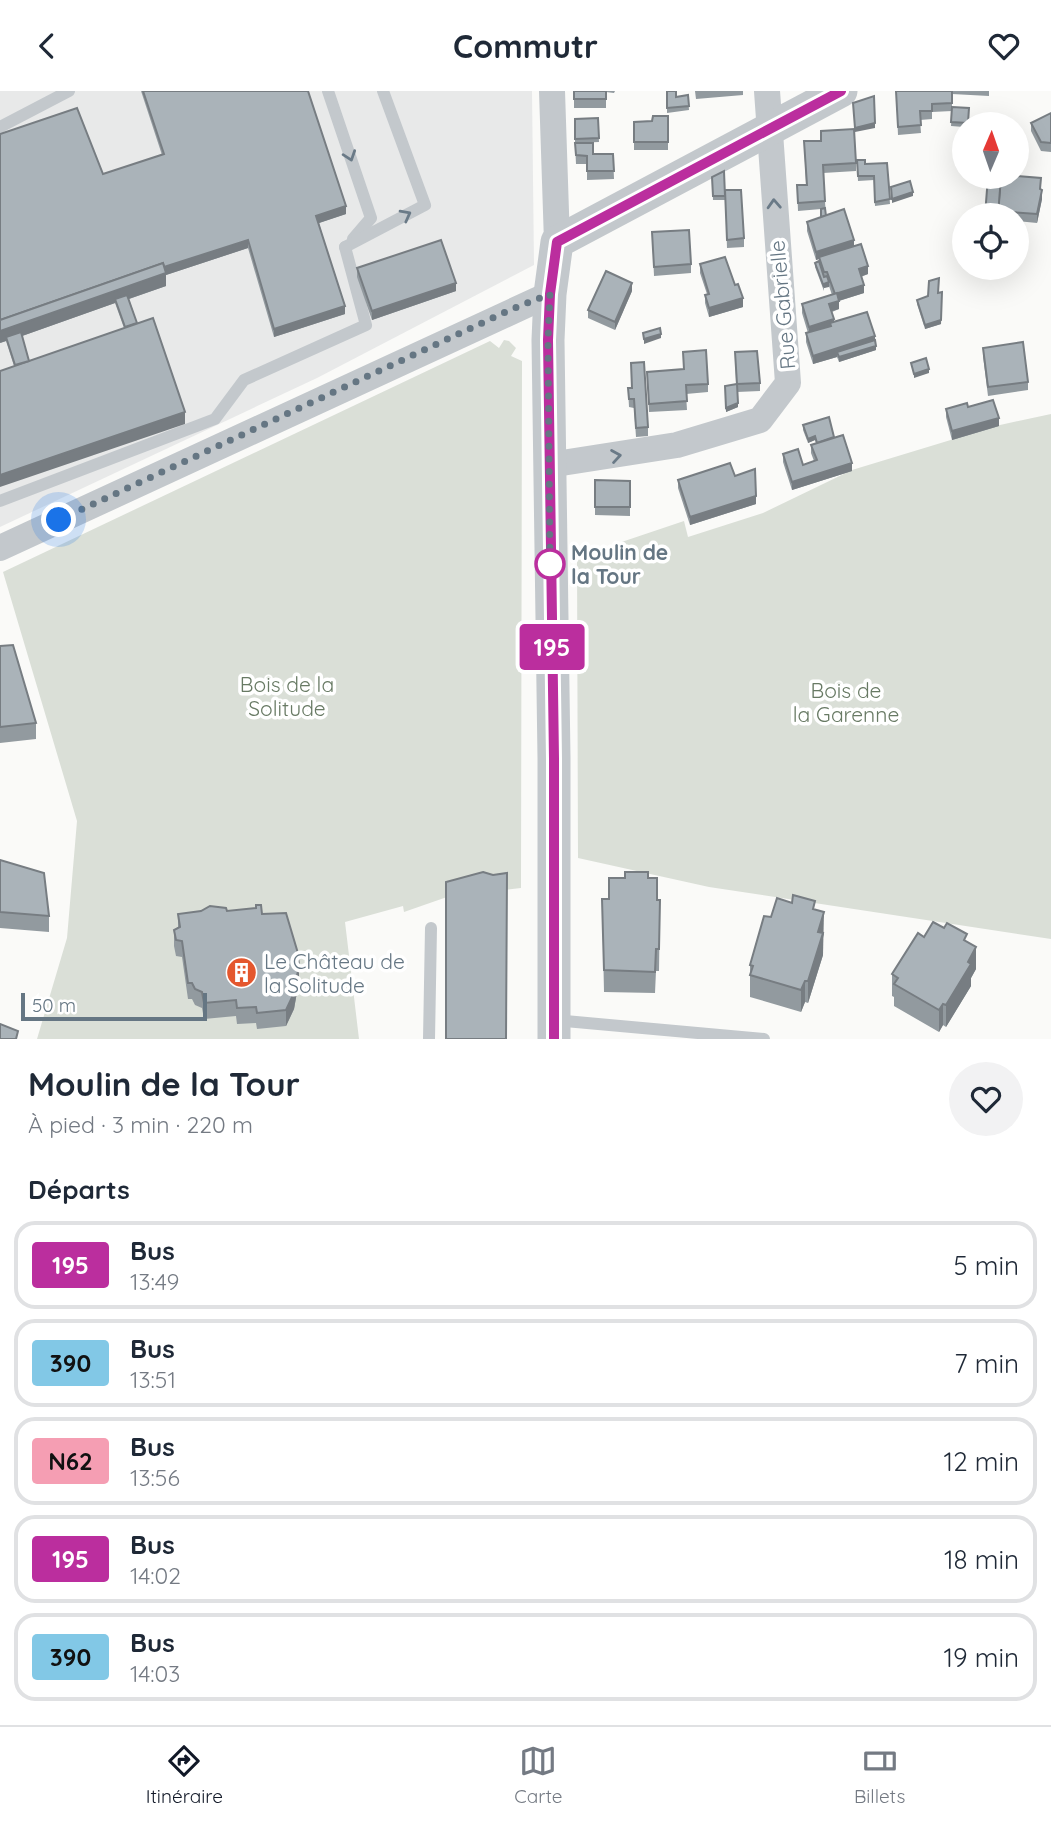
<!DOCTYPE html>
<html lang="fr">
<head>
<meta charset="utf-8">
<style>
	:root { --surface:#fff; --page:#f2f2f3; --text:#1f2937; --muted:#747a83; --line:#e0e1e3; --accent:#111827 }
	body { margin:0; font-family:Quicksand,sans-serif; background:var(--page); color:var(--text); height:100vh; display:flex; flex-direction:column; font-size:26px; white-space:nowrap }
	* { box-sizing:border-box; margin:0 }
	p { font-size:23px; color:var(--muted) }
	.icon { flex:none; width:38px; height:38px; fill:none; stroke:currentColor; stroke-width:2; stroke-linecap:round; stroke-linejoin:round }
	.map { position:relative; height:948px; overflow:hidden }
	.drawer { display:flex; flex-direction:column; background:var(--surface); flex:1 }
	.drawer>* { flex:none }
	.badge { padding:0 14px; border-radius:5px; font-size:24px; line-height:46px }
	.needle { width:46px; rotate:2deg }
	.fabs { position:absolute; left:952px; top:21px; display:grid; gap:14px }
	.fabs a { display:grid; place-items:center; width:77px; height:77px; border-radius:50%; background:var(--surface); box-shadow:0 7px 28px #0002; font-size:35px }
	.scale { position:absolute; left:21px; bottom:18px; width:186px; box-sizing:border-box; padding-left:7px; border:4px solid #657683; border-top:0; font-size:19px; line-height:24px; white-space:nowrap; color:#657683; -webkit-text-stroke:5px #fff; paint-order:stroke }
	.you { position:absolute; width:35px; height:35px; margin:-18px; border:5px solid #fff; border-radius:50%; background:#1a73e8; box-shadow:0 0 0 10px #1a73e833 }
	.map>.badge { position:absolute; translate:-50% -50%; box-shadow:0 0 0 4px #fff }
	h2 { padding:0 28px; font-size:26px; line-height:63px }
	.round { display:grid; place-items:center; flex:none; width:74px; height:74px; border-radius:37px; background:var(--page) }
	.overview { display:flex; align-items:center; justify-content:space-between; height:119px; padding:0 28px }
	h1 { font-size:33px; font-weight:800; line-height:52px }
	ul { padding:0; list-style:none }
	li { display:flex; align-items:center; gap:21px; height:88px; margin:0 14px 10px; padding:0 14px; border:4px solid var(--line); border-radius:21px }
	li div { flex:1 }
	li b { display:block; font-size:26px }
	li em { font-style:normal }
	li .badge { min-width:77px; font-weight:700; text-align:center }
	header { display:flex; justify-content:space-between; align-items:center; height:91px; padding:0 28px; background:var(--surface); font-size:32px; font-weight:800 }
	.tab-bar { display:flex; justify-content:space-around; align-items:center; height:98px; border-top:2px solid var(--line); background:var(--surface); font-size:19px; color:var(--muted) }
	.tab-bar a { display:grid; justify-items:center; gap:4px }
	.tab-bar .on { color:var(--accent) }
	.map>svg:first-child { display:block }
	.built { fill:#e8e9e9 }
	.green { fill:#dadfd7 }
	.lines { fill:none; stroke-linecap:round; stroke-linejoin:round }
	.service { stroke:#c3c8cc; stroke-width:12 }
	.minor { stroke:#c3c8cc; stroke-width:26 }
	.tertiary { stroke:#c3c8cc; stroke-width:33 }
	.wall { fill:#929a9f; fill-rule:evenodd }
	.shaded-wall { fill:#777d82 }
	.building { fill:#aab3b9; stroke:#777d82; stroke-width:2 }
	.oneway { stroke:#6a7a87 }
	.line-casing { stroke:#fff; stroke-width:16 }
	.line { stroke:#bb2e9e; stroke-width:10 }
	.walk { stroke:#657683; stroke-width:7; stroke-dasharray:0 12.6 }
	.stop-dot { fill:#fff; stroke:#bb2e9e; stroke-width:3.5 }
	.labels { text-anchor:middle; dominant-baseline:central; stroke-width:7; stroke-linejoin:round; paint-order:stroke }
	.street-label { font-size:21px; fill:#657683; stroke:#fff }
	.stop-label { font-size:21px; font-weight:bold; fill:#657683; stroke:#fff; text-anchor:start }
	.park-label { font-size:21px; fill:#687a64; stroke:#fff }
	.poi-label { font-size:21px; fill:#657683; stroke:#fff; text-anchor:start }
</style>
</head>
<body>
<header><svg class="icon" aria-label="back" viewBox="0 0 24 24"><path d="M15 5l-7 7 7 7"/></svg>Commutr<svg class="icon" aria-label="heart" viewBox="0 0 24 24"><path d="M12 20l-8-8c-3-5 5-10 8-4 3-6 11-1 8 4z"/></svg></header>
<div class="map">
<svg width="1051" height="948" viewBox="0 0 1051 948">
	<rect width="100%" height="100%" fill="#fafaf8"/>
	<polygon class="built" points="0,0 532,0 534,174 317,287 0,436"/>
	<g class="green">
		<polygon points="504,249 509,250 516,257 511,265 522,270 521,797 447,806 404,821 403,815 345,831 359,948 37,948 67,847 77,730 3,481 490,250 499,257"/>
		<polygon points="1051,323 1051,848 709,796 578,767 577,466 684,430 688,446 763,422 852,379 1000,334"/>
	</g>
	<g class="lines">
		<g class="service">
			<polyline points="328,0 371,127 353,148"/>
			<polyline points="0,36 69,0"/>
			<polyline points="345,156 425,114 383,0"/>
			<polyline points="0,410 215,328 244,289 366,234 345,156"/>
			<polyline points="554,929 764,948"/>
			<polyline points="429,948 431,837"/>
		</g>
		<g class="minor">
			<polyline points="552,0 557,151"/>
			<polyline points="549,374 677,354 760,329 788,292 767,0"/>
			<polyline points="0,457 550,203"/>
		</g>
		<polyline class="tertiary" points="554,948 554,667 548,249 550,203 557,151 841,0"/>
	</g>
	<g class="wall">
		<path d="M 141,0 L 308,0 L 346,123 L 319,132 L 345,223 L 274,246 L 248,157 L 166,184 L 166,195 L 129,208 L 137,232 L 185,333 L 14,275 L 6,250 L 0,252 L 103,83 L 162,64 ZM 115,212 L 124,237 L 29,270 L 22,245 Z"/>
		<polygon points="574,0 615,0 614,2 606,1 606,17 574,17"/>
		<polygon points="667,0 676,6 688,4 689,19 667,22"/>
		<polygon points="695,0 743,0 743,4 696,8"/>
		<polygon points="896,0 989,0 989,5 952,3 952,16 969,17 968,33 964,33 964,36 951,35 952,20 932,21 932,28 920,29 921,42 898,44"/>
		<polygon points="1051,22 1051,61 1041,60 1031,40 1031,32"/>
		<polygon points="668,25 668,59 634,59 634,31 652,30"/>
		<polygon points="598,27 599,51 575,52 575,28"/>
		<polygon points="804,50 856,72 856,80 823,82 826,125 854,155 868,183 861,186 864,202 839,210 839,218 832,221 834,231 875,249 876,259 839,271 837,266 813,273 806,251 806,242 808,242 802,222 802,213 832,204 829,195 824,197 824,200 815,176 815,172 819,170 819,168 816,169 807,140 807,131 821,126 821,118 798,120 797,94 806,94"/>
		<polygon points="575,52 593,63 613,63 614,88 587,89 587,73 576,73"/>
		<polygon points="857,69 865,73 887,72 890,113 875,115 874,89 858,90"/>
		<polygon points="724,80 725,109 713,109 712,86"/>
		<polygon points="1041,98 1042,108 1037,132 1017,130 1017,124 985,124"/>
		<polygon points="725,99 744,147 744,156 727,157"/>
		<polygon points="652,141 691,173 691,182 654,185"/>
		<polygon points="700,173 743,216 709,226 705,212 705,204 707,203 700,182"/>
		<polygon points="357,177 456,200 372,229 357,186"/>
		<polygon points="632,200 615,239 588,227 588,219"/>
		<polygon points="938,202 941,233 925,238 917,213 917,209"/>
		<polygon points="983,257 1028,291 1028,299 988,305 983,265"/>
		<polygon points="683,261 708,293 708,301 686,303 687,319 649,321 647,281 684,278"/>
		<polygon points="735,261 760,292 760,300 737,301 738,316 726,321 725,295 736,293"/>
		<polygon points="628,297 632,297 648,336 648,345 636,346 634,317 629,316"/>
		<polygon points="968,316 999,335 952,349 946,326 946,318"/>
		<polygon points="803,334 834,346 852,380 792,399 783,371 783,363 803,374 814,370 811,362 811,354 816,352 815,349 808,352 803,339"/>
		<polygon points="735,385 756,413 690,434 678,397 678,389"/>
		<polygon points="595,389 630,390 630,425 595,424"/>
		<polygon points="0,555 36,632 36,648 0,652"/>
		<polygon points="0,769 49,825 49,841 0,837"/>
		<polygon points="648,787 657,809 660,809 659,880 656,880 655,902 604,901 602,808 609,808"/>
		<polygon points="815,818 824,843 823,847 823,864 808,912 805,911 801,921 750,906 750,874 771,826"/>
		<polygon points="227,820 262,823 299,890 294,918 286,935 257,938 256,932 237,933 236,925 204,928 202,917 195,914 192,908 188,908 182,866 176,865 174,855 174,839 178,836 178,823"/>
		<polygon points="967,851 976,878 971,887 971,895 946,936 943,934 939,941 894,915 894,906 892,905 892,883"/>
	</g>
	<g class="shaded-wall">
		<polygon points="875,32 875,37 855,41 855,37"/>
		<polygon points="1042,99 1042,108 1037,132 1037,123"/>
		<polygon points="913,101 913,105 892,112 892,108"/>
		<polygon points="346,115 346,123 316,133 316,125"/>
		<polygon points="248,149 248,157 166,184 166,195 117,212 115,208 115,212 8,250 6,246 6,250 0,252 0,232 137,185"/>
		<polygon points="854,149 854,157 816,169 816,161"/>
		<polygon points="868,175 868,183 859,186 859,178"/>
		<polygon points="829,191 829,196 824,197 824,193"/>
		<polygon points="456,192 456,200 372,229 372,220"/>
		<polygon points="632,192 632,200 615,239 615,231"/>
		<polygon points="864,194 864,202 835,211 835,203"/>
		<polygon points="942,201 941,233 925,238 925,234"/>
		<polygon points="743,207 743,216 709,226 709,217"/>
		<polygon points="839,210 839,218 829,221 829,213"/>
		<polygon points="345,215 345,223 274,246 274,238"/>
		<polygon points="834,228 834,236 830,232 830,237 809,244 809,236"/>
		<polygon points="661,243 661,247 644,253 644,248"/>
		<polygon points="875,245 875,254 837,261 837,266 813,273 813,265"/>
		<polygon points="876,255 876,259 839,271 839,266"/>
		<polygon points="929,278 929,282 914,287 914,283"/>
		<polygon points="738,312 738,316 726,321 726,317"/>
		<polygon points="185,321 185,333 0,396 0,384"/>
		<polygon points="999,327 999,335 952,349 952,340"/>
		<polygon points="815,345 815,349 808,352 808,348"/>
		<polygon points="852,372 852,380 792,399 792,391"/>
		<polygon points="756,405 756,413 690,434 690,426"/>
		<polygon points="824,821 823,864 808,912 808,890 818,841"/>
		<polygon points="976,856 976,878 971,887 971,895 946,936 946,914"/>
		<polygon points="299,874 299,890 294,918 286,935 286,919"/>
		<polygon points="805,890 805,911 801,921 801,899"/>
		<polygon points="943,913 943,934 939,941 939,919"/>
	</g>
	<g class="building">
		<polygon points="143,0 308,0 346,115 316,125 345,215 274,238 248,149 164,176 163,172 0,229 0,43 77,17 103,83 164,63"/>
		<rect x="574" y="0" width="32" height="8"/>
		<polygon points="667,0 676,0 676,6 688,4 689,15 667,17"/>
		<polygon points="896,0 952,0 952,12 932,13 932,20 920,20 921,34 898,36"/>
		<polygon points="874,5 875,32 855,37 853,12"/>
		<polygon points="952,16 969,17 968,32 951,31"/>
		<polygon points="1051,22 1051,52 1041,51 1031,32"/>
		<polygon points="653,25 668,25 668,51 634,51 634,31 652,30"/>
		<polygon points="598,27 599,47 575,48 575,28"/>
		<polygon points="854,38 856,72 823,74 825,110 798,112 797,94 807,94 804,50 821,50 821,40"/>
		<polygon points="575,52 593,52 593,63 613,63 614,80 587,80 587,65 576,64"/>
		<polygon points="857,69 865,69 865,73 887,72 890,108 875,111 874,85 858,85"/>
		<polygon points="724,80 725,105 713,105 712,86"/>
		<polygon points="1017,85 1041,87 1040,98 1042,99 1037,123 998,120 1001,86 1017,86"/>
		<polygon points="988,86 1001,86 998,124 985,124"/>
		<polygon points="910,90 913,101 892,108 891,96"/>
		<polygon points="725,99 741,99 744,147 727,149"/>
		<polygon points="825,117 826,125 821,126 821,118"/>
		<polygon points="844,118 854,149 816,161 807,131"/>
		<polygon points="689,139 691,173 654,176 652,141"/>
		<polygon points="441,149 456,192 372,220 357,177"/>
		<polygon points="861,153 868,175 859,178 864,194 835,203 827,181 824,181 819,166"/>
		<polygon points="725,166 735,194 738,193 743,207 709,217 705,204 709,203 700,173"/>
		<polygon points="819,170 824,186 827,185 829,191 824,193 824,196 815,172"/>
		<polygon points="163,172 166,182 0,240 0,229"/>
		<polygon points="606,180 632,192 615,231 588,219"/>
		<polygon points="939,187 938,202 942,201 941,229 925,234 917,209 928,205 929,190"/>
		<polygon points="837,202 839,210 829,213 834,228 809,236 802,213"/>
		<polygon points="127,204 137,232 125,236 115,208"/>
		<polygon points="867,221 875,245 813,265 806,242 831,235 830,232"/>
		<polygon points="153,227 185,321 0,384 0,280"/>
		<polygon points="660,237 661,243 644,248 643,242"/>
		<polygon points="21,241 29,270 15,274 6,246"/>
		<polygon points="875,249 876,255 839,266 837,261"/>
		<polygon points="1023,251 1028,291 988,296 983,257"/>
		<polygon points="706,259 708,293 686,294 687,310 649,313 647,281 684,278 683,261"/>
		<polygon points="757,260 760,292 737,293 735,261"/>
		<polygon points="926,267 929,278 914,283 911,272"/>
		<polygon points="644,271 648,336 636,337 634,308 629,308 628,297 632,297 631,272"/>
		<polygon points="737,293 738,312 726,317 725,295"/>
		<polygon points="993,309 999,327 952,340 946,318 967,312 968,316"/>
		<polygon points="829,326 834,346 817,352 815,345 808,348 803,334"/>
		<polygon points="843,344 852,372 792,391 783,363 798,358 803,374 817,369 811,354"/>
		<polygon points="730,372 735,385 755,378 756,405 690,426 678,389"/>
		<polygon points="595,389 630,390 630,416 595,416"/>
		<polygon points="13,554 36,632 0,636 0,555"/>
		<polygon points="0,769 44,782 49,825 0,821"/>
		<polygon points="483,781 493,784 507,782 506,948 446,948 446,791"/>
		<polygon points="625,781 648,781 648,787 657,787 657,809 660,809 659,858 656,858 655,881 604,879 602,808 609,808 609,787 625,787"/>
		<polygon points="793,804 815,810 813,818 824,821 818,841 823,842 808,890 805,890 801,899 750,884 753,875 750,874 764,825 771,826 777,807 792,812"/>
		<polygon points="256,814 261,814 262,823 286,822 297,859 299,874 294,902 286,919 257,922 256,916 237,917 236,909 204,912 202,901 195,898 192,892 188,892 182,850 176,849 174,839 180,836 178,823 201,820 210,815 226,817 227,820 256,817"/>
		<polygon points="933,831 944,837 947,832 967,843 964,849 976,856 968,871 971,873 946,914 943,913 939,919 894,893 898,887 892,883 918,842 924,846"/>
		<polygon points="0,933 18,940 16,948 0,948"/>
	</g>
	<defs><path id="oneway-chevron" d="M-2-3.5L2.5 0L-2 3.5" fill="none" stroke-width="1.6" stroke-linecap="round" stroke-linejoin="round" transform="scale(1.75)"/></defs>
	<g class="oneway">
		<use href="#oneway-chevron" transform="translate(350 65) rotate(71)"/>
		<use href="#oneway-chevron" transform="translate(774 113) rotate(-93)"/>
		<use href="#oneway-chevron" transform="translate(406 124) rotate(-28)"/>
		<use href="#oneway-chevron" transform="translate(616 365) rotate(-9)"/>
	</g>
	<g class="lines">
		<defs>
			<polyline id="line" points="554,948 554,667 548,249 550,203 557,151 841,0"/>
		</defs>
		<use href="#line" class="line-casing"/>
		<use href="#line" class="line"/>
		<polyline class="walk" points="59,429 512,218 550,203 548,249 550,477 550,473"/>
	</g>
	<defs>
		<symbol id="building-disc" viewBox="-11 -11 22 22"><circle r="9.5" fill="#e4572e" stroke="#fff"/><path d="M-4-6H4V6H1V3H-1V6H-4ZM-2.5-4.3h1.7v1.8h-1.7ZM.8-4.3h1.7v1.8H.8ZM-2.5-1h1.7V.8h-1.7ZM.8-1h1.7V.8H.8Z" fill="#fff"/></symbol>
	</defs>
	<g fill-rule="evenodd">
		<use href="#building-disc" x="224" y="864" width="35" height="35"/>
	</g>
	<circle class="stop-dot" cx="550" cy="473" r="14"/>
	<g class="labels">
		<g class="street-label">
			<text transform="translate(782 214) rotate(-95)">Rue Gabrielle</text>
		</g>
		<g class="stop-label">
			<text x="571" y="461">Moulin de<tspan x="571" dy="24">la Tour</tspan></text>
		</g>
		<g class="park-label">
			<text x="287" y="593">Bois de la<tspan x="287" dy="24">Solitude</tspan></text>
			<text x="846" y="599">Bois de<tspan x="846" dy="24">la Garenne</tspan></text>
		</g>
		<g class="poi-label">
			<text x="264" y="870">Le Château de<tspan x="264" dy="24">la Solitude</tspan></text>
		</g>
	</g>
</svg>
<div class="fabs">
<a><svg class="needle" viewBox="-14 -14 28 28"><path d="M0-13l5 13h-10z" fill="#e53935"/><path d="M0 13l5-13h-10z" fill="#747a83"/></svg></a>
<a><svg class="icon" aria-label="locate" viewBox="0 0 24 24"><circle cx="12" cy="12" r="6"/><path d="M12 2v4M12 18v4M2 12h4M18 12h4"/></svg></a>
</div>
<div class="scale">50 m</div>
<div class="you" style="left:59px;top:429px"></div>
<b class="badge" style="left:552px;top:556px;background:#bb2e9e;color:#fff">195</b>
</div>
<section class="drawer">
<div class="overview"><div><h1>Moulin de la Tour</h1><p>À pied · 3 min · 220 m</p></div><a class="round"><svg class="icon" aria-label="heart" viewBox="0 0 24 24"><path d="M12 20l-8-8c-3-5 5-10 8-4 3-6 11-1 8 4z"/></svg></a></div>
<h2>Départs</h2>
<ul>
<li><span class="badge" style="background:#bb2e9e;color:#fff">195</span><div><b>Bus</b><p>13:49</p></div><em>5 min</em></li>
<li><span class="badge" style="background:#82c8e6;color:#111">390</span><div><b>Bus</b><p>13:51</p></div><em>7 min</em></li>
<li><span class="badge" style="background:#f59eb3;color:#111">N62</span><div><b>Bus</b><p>13:56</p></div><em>12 min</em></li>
<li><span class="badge" style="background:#bb2e9e;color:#fff">195</span><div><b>Bus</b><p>14:02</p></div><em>18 min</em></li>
<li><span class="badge" style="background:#82c8e6;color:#111">390</span><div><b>Bus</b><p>14:03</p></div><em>19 min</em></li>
</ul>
</section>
<nav class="tab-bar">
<a class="on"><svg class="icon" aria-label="directions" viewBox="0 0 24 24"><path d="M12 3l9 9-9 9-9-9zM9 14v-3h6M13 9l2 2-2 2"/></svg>Itinéraire</a>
<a><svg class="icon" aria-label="map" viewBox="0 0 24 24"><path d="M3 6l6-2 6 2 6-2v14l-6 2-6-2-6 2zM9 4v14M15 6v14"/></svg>Carte</a>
<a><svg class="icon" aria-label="tickets" viewBox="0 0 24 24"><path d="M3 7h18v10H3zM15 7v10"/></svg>Billets</a>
</nav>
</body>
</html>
